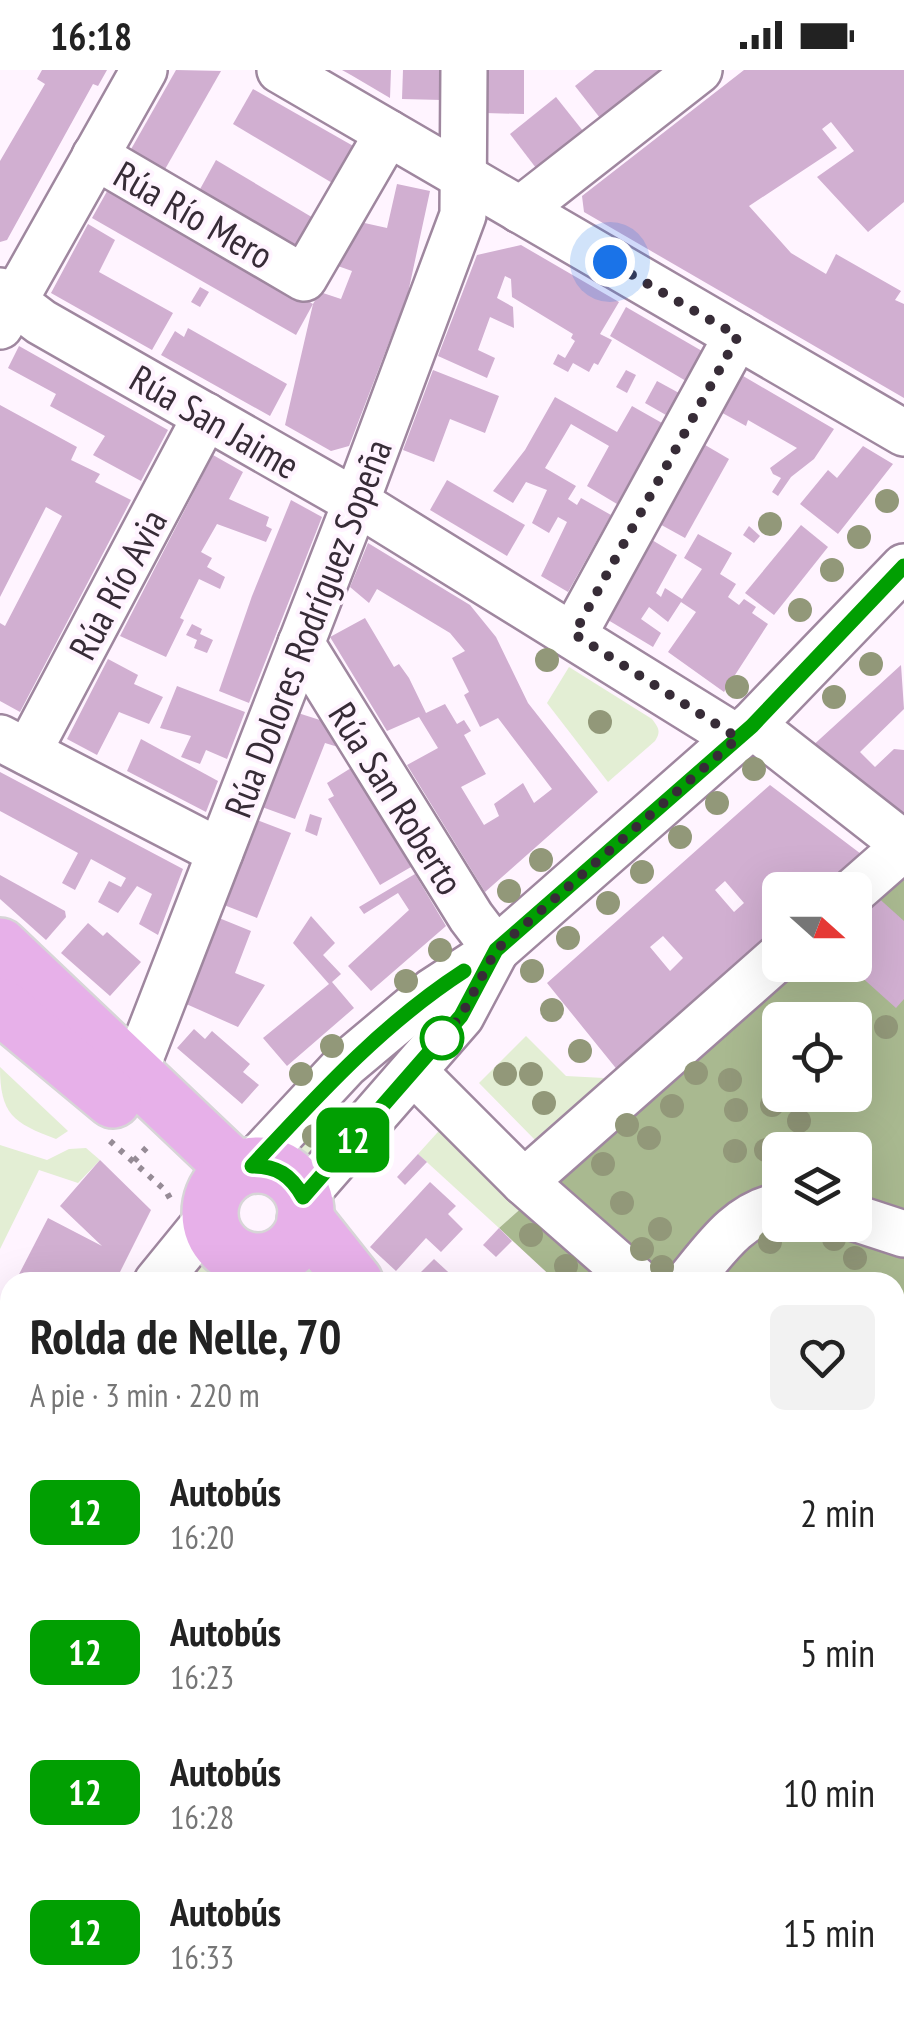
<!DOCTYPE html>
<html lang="es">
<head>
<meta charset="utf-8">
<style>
	:root { --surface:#fff; --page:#f2f2f2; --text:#222; --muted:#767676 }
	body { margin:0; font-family:"PT Sans Narrow",sans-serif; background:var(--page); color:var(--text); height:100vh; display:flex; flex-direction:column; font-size:38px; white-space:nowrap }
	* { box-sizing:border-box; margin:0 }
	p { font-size:32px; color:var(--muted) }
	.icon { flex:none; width:55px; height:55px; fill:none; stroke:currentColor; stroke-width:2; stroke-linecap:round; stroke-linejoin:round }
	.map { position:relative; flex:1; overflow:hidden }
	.side { position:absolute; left:0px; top:1202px; width:905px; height:752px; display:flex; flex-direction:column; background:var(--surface); border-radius:30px 30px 0 0; box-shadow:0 10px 40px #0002 }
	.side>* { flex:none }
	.badge { padding:0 20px; border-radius:15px; font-size:35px; line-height:65px }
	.needle { width:65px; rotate:111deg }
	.tools { position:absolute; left:762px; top:802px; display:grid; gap:20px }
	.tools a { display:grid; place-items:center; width:110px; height:110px; border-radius:15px; background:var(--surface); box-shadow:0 10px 40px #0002; font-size:50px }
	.you { position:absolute; width:50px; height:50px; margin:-25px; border:8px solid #fff; border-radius:50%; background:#1a73e8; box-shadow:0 0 0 15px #1a73e833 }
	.map>.badge { position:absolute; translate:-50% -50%; box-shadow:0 0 0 5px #fff }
	.round { display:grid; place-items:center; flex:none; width:105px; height:105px; border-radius:15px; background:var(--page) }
	.headline { display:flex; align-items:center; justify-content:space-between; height:170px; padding:0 30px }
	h1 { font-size:48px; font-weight:700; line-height:75px }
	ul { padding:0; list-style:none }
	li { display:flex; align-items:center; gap:30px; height:140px; padding:0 30px }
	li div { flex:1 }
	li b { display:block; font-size:38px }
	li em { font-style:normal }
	li .badge { min-width:110px; font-weight:700; text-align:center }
	.status { display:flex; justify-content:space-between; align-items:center; height:70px; padding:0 50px; background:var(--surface); direction:ltr }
	.status svg { height:28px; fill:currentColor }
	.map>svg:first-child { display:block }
	.green { fill:#e3eed4 }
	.forest { fill:#a9b990; fill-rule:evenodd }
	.building { fill:#d1afd1; fill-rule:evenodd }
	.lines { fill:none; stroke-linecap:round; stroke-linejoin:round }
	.minor-casing { stroke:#9f879f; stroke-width:50 }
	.major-casing { stroke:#d7d5d7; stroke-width:60 }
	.path { stroke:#968b96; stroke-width:6; stroke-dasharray:5 8; stroke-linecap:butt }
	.minor { stroke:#fff; stroke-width:45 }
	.major { stroke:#e7b0e9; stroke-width:55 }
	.tree { fill:#929879 }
	.line-casing { stroke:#fff; stroke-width:22 }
	.line { stroke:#019f02; stroke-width:15 }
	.walk { stroke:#372c37; stroke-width:10; stroke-dasharray:0 18 }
	.stop-dot { fill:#fff; stroke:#019f02; stroke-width:5 }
	.labels { text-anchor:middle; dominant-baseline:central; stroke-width:8; stroke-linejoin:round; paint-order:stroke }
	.street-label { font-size:38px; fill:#372c37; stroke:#fff4ff }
</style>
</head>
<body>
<div class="status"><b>16:18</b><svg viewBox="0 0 49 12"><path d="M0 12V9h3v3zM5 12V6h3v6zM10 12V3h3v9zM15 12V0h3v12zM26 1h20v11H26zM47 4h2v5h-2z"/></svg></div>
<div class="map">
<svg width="904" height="1953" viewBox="0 0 904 1953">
	<rect width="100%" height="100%" fill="#fff4ff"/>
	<g class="green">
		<path d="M 569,597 L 652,649 C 659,658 661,662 655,671 L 608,712 L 547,633 Z"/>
		<polygon points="526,966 566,1006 604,1008 537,1072 479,1013"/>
		<path d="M 0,997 L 68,1061 L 56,1069 C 13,1053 0,1044 0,997 Z"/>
		<polygon points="331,1029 349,1046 309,1090 290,1068"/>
		<polygon points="446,1053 528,1132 499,1158 418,1084"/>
		<polygon points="0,1075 47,1090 69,1079 86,1078 100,1090 78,1113 39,1100 0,1179"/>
		<polygon points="198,1178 224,1194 213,1212 189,1212 180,1208"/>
	</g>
	<path class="forest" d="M 904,797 L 904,1539 L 895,1531 L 895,1212 L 557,1212 L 499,1158 L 794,895 L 855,895 L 855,841 ZM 780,950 L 855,950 L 855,1025 L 780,1025 ZM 780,1080 L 855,1080 L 855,1155 L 780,1155 Z"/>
	<g class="building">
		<polygon points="42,0 107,0 98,16 93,14 7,170 0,172 0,91 45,14 37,9"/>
		<polygon points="176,0 221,1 164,101 130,81"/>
		<polygon points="342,0 391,0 390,28 351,5"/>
		<polygon points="403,0 442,0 442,30 402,29"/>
		<polygon points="485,0 524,0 524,44 485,43"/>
		<polygon points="595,0 661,0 600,48 575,16"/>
		<polygon points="744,0 904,0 904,132 868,162 817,107 854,81 831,52 822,59 837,78 749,136 791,183 826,204 836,184 901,221 895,230 904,234 904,328 584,142 582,126"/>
		<polygon points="253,19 355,77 334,114 233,54"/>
		<polygon points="556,27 583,61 536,98 510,64"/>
		<polygon points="216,90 315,149 298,179 199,121"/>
		<polygon points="397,114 430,121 408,223 349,376 331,381 285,355 313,234 320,222 341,229 352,201 335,195 360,152 387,158"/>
		<polygon points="110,116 313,234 296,265 92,148"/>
		<polygon points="88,154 115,170 99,202 173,243 152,280 51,223"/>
		<polygon points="521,175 619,232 600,264 612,270 598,295 594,293 589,302 573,293 568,302 553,294 558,284 565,288 575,271 571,268 573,264 512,227 511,209 505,206 497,228 513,237 514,258 490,247 478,280 495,288 487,308 438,286 477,185"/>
		<polygon points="200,217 209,222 200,237 191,232"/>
		<polygon points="626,237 702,281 686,311 610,266"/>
		<polygon points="188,258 287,314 270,346 161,285 175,261 184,267"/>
		<polygon points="19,276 168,360 141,411 93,385 105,366 50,336 56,324 8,298"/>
		<polygon points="433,300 499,326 485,363 450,349 434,392 403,380"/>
		<polygon points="626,300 636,305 627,323 616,317"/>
		<polygon points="738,303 834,359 814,389 791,407 778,426 772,422 781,408 773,404 770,398 797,378 748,350 746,356 717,340"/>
		<polygon points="657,311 679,323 666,345 645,333"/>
		<polygon points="555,327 617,362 632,336 662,353 617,434 587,416 609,376 571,354 545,398 576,416 568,429 577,435 581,428 611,445 568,522 541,506 567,452 558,447 549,463 532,453 547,420 526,412 513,433 493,421 525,380"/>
		<polygon points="0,335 77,377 71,390 100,404 95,412 131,430 20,642 0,631 0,553 5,556 62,446 46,437 0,527"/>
		<polygon points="700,372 729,389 685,468 656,452"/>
		<polygon points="863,376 893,394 838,464 800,434 828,400 837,408"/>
		<polygon points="213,385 243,402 229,429 269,447 266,456 272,459 266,472 217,454 201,482 212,488 207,497 225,507 220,519 199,509 180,548 184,550 166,587 120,566"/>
		<polygon points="447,410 525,455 507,486 430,440"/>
		<polygon points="291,430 322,447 249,633 219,621 252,526"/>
		<polygon points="801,455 828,477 774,545 745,523"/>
		<polygon points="749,456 760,466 754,473 743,465"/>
		<polygon points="698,464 732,483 720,504 736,514 728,527 739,535 744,529 756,537 752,543 768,554 724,622 668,582 696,542 681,532 668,552 649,537 641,549 661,563 653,577 603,547 647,467 677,485 656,523 661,527 665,518 682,529 702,499 684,488"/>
		<polygon points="368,473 470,535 496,567 528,633 598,722 485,822 407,695 438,678 419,647 387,661 330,567 365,548 394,597 399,594 409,608 426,643 445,634 457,654 464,650 471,661 464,665 486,704 461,717 484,755 499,746 494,734 523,713 534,733 552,719 498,648 480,657 464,625 469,622 452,588 465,581 450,563 377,519 369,533 350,517"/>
		<polygon points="192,554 202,559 200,564 213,570 207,583 194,578 197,570 186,565"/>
		<polygon points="108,589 138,605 134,614 163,627 149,654 119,642 97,685 67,669"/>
		<polygon points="901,595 904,639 860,682 875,697 894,679 904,680 904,750 809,679"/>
		<polygon points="177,616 245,642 227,689 206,680 200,694 181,687 191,666 160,658"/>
		<polygon points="298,643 323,651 338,677 325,673 295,749 262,737"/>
		<polygon points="141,669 218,711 206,742 127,701"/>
		<polygon points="351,698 411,797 380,815 328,729 334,726 327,713"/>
		<polygon points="0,702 183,799 158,865 139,854 152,824 137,816 118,843 98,832 109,811 121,817 126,808 91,789 75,820 62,813 78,783 0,741"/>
		<path d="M 770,715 L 865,787 L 827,820 L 780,820 L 780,861 L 619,1002 L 547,913 ZM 725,811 L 744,833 L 734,842 L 715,820 ZM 663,866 L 683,888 L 670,901 L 650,877 Z"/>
		<polygon points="310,744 322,748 317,766 305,761"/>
		<polygon points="257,750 291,763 257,848 224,835"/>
		<polygon points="415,804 446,856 371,921 348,896 409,840 398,823 364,844 359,837"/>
		<polygon points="0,805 65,841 66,847 46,870 0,829"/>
		<polygon points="874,824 904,851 904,929 896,938 848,895 855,895 855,841"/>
		<polygon points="311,846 335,873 323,885 341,904 332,912 354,938 287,996 263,968 329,914 293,873"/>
		<polygon points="219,848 251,861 235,903 265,915 238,957 184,933"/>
		<polygon points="88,853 103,866 107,862 141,892 110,926 61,883"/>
		<polygon points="194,959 205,969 212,961 250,994 243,1002 259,1015 242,1034 177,978"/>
		<polygon points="418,1084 427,1092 405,1115 397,1107"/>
		<polygon points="100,1090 151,1140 115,1212 15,1212 48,1148 102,1176 60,1136"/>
		<polygon points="430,1112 456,1136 448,1144 463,1159 441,1182 426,1168 396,1201 370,1177"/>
		<polygon points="499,1158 512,1171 496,1187 483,1175"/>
		<polygon points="434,1189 459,1212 411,1212"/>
		<polygon points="10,1223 10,1359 0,1354 0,1243"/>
		<polygon points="0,1566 10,1572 10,1617 0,1636"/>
		<polygon points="10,1760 10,1846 0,1833 0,1768 4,1761"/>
		<polygon points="895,1918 904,1936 904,1953 878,1953 875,1948 869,1953 817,1953 827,1945 895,1945"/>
		<polygon points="0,1923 7,1932 3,1935 10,1945 17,1945 24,1953 0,1953"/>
		<polygon points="125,1945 314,1945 326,1953 115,1953"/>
		<polygon points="502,1945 561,1945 574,1953 514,1953"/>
	</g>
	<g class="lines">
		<defs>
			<g id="minor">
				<polyline points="280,0 904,363"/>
				<polyline points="95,86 304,208 388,63"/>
				<polyline points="520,140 699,0"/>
				<polyline points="0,221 41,252 356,432 737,668"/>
				<polyline points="0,256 144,0"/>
				<polyline points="574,564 737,266"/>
				<polyline points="301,573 471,847 496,880"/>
				<polyline points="752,655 904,774"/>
				<polyline points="0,668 220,782"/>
				<polyline points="28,682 206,346"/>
				<polyline points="855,820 904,777"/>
				<polyline points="414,1002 524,1112 780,886"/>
				<polyline points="134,1004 356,432 463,145 464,0"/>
				<polyline points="252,1095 346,994 433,921 496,880 752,655 904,497"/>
				<polyline points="524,1112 638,1212"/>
				<polyline points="303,1127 461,946 495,882"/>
				<polyline points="855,1148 904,1164"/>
				<polyline points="157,1212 210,1147"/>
				<polyline points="248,1212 259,1192"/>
				<path d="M 688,1212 C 713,1182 738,1143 780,1136"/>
				<polyline points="0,1385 10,1390"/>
				<polyline points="895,1466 904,1475"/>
				<polyline points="0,1498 10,1479"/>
				<polyline points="0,1701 10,1682"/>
				<polyline points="895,1851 904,1848"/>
				<polyline points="0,1879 10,1892"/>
				<polyline points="51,1945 57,1953"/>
				<polyline points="414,1945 427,1953"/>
				<polyline points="625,1945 631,1953"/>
				<polyline points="732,1953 743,1945"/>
			</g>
			<g id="major">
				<polyline points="0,876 236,1100"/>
				<polyline points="0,936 113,1030"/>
				<circle cx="258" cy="1143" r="48"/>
				<polyline points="305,1149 355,1212"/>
				<polyline points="895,1732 904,1740"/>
			</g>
		</defs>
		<use href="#minor" class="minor-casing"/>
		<use href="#major" class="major-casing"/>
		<g class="path">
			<polyline points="110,1071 166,1121 172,1132"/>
			<polyline points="134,1091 151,1073"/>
			<polyline points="904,1366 904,1377"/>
			<polyline points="895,1644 904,1638"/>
		</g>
		<use href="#minor" class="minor"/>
		<use href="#major" class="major"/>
	</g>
	<g class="tree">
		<circle cx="887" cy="431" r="12"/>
		<circle cx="770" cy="454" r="12"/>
		<circle cx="859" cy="467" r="12"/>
		<circle cx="832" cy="500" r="12"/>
		<circle cx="800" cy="540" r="12"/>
		<circle cx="547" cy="590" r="12"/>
		<circle cx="871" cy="594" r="12"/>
		<circle cx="737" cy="617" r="12"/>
		<circle cx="834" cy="627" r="12"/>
		<circle cx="600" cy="652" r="12"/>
		<circle cx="754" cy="699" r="12"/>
		<circle cx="717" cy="733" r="12"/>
		<circle cx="680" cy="767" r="12"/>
		<circle cx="541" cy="790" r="12"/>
		<circle cx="642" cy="802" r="12"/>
		<circle cx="509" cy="821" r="12"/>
		<circle cx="608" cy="833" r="12"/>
		<circle cx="568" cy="868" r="12"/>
		<circle cx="440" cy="880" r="12"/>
		<circle cx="532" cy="901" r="12"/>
		<circle cx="406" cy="911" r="12"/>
		<circle cx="552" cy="940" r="12"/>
		<circle cx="886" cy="957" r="12"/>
		<circle cx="332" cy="976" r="12"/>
		<circle cx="580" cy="981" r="12"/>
		<circle cx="696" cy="1003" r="12"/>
		<circle cx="301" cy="1004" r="12"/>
		<circle cx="505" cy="1004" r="12"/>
		<circle cx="531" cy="1004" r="12"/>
		<circle cx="730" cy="1010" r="12"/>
		<circle cx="544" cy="1033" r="12"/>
		<circle cx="772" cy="1035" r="12"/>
		<circle cx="672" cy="1036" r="12"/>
		<circle cx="736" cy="1040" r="12"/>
		<circle cx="799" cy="1051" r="12"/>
		<circle cx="627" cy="1055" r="12"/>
		<circle cx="314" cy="1066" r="12"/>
		<circle cx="649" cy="1068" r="12"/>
		<circle cx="766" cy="1080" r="12"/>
		<circle cx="735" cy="1081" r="12"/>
		<circle cx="603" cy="1094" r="12"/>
		<circle cx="622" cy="1133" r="12"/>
		<circle cx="660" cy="1159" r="12"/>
		<circle cx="531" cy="1165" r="12"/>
		<circle cx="834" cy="1169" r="12"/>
		<circle cx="770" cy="1172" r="12"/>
		<circle cx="642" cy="1179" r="12"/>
		<circle cx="855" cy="1188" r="12"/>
		<circle cx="566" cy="1196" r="12"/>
		<circle cx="662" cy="1197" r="12"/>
	</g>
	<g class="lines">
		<defs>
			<path id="line" d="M 464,901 C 382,954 318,1025 252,1096 C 277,1096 291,1105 303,1127 L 461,946 L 496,880 L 752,656 L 904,496"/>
		</defs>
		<use href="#line" class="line-casing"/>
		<use href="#line" class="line"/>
		<polyline class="walk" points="442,968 437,974 461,946 496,880 738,668 574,564 738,266 610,192"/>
	</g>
	<circle class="stop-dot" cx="442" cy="968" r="20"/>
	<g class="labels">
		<g class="street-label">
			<text transform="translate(194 144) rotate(30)">Rúa Río Mero</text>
			<text transform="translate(215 351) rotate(30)">Rúa San Jaime</text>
			<text transform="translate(117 514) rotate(-62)">Rúa Río Avia</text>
			<text transform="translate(307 558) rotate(-69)">Rúa Dolores Rodríguez Sopeña</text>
			<text transform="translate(397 728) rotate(58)">Rúa San Roberto</text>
		</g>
	</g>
</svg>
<div class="tools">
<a><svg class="needle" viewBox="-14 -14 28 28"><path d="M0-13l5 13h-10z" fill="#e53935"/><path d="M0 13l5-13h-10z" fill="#767676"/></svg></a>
<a><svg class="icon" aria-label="locate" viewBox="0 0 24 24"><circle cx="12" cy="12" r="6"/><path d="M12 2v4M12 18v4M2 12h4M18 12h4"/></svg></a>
<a><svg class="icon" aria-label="layers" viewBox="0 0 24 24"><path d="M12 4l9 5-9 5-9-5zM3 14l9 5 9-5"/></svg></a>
</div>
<div class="you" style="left:610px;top:192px"></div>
<b class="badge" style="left:353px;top:1070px;background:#019f02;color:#fff">12</b>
<section class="side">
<div class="headline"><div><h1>Rolda de Nelle, 70</h1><p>A pie · 3 min · 220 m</p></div><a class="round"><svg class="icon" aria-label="heart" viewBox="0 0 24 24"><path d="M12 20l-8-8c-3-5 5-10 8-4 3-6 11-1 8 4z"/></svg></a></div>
<ul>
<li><span class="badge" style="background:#019f02;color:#fff">12</span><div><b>Autobús</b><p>16:20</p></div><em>2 min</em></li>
<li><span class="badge" style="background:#019f02;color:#fff">12</span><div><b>Autobús</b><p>16:23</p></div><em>5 min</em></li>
<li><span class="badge" style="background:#019f02;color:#fff">12</span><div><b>Autobús</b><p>16:28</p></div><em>10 min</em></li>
<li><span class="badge" style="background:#019f02;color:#fff">12</span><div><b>Autobús</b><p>16:33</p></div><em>15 min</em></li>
</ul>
</section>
</div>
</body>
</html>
